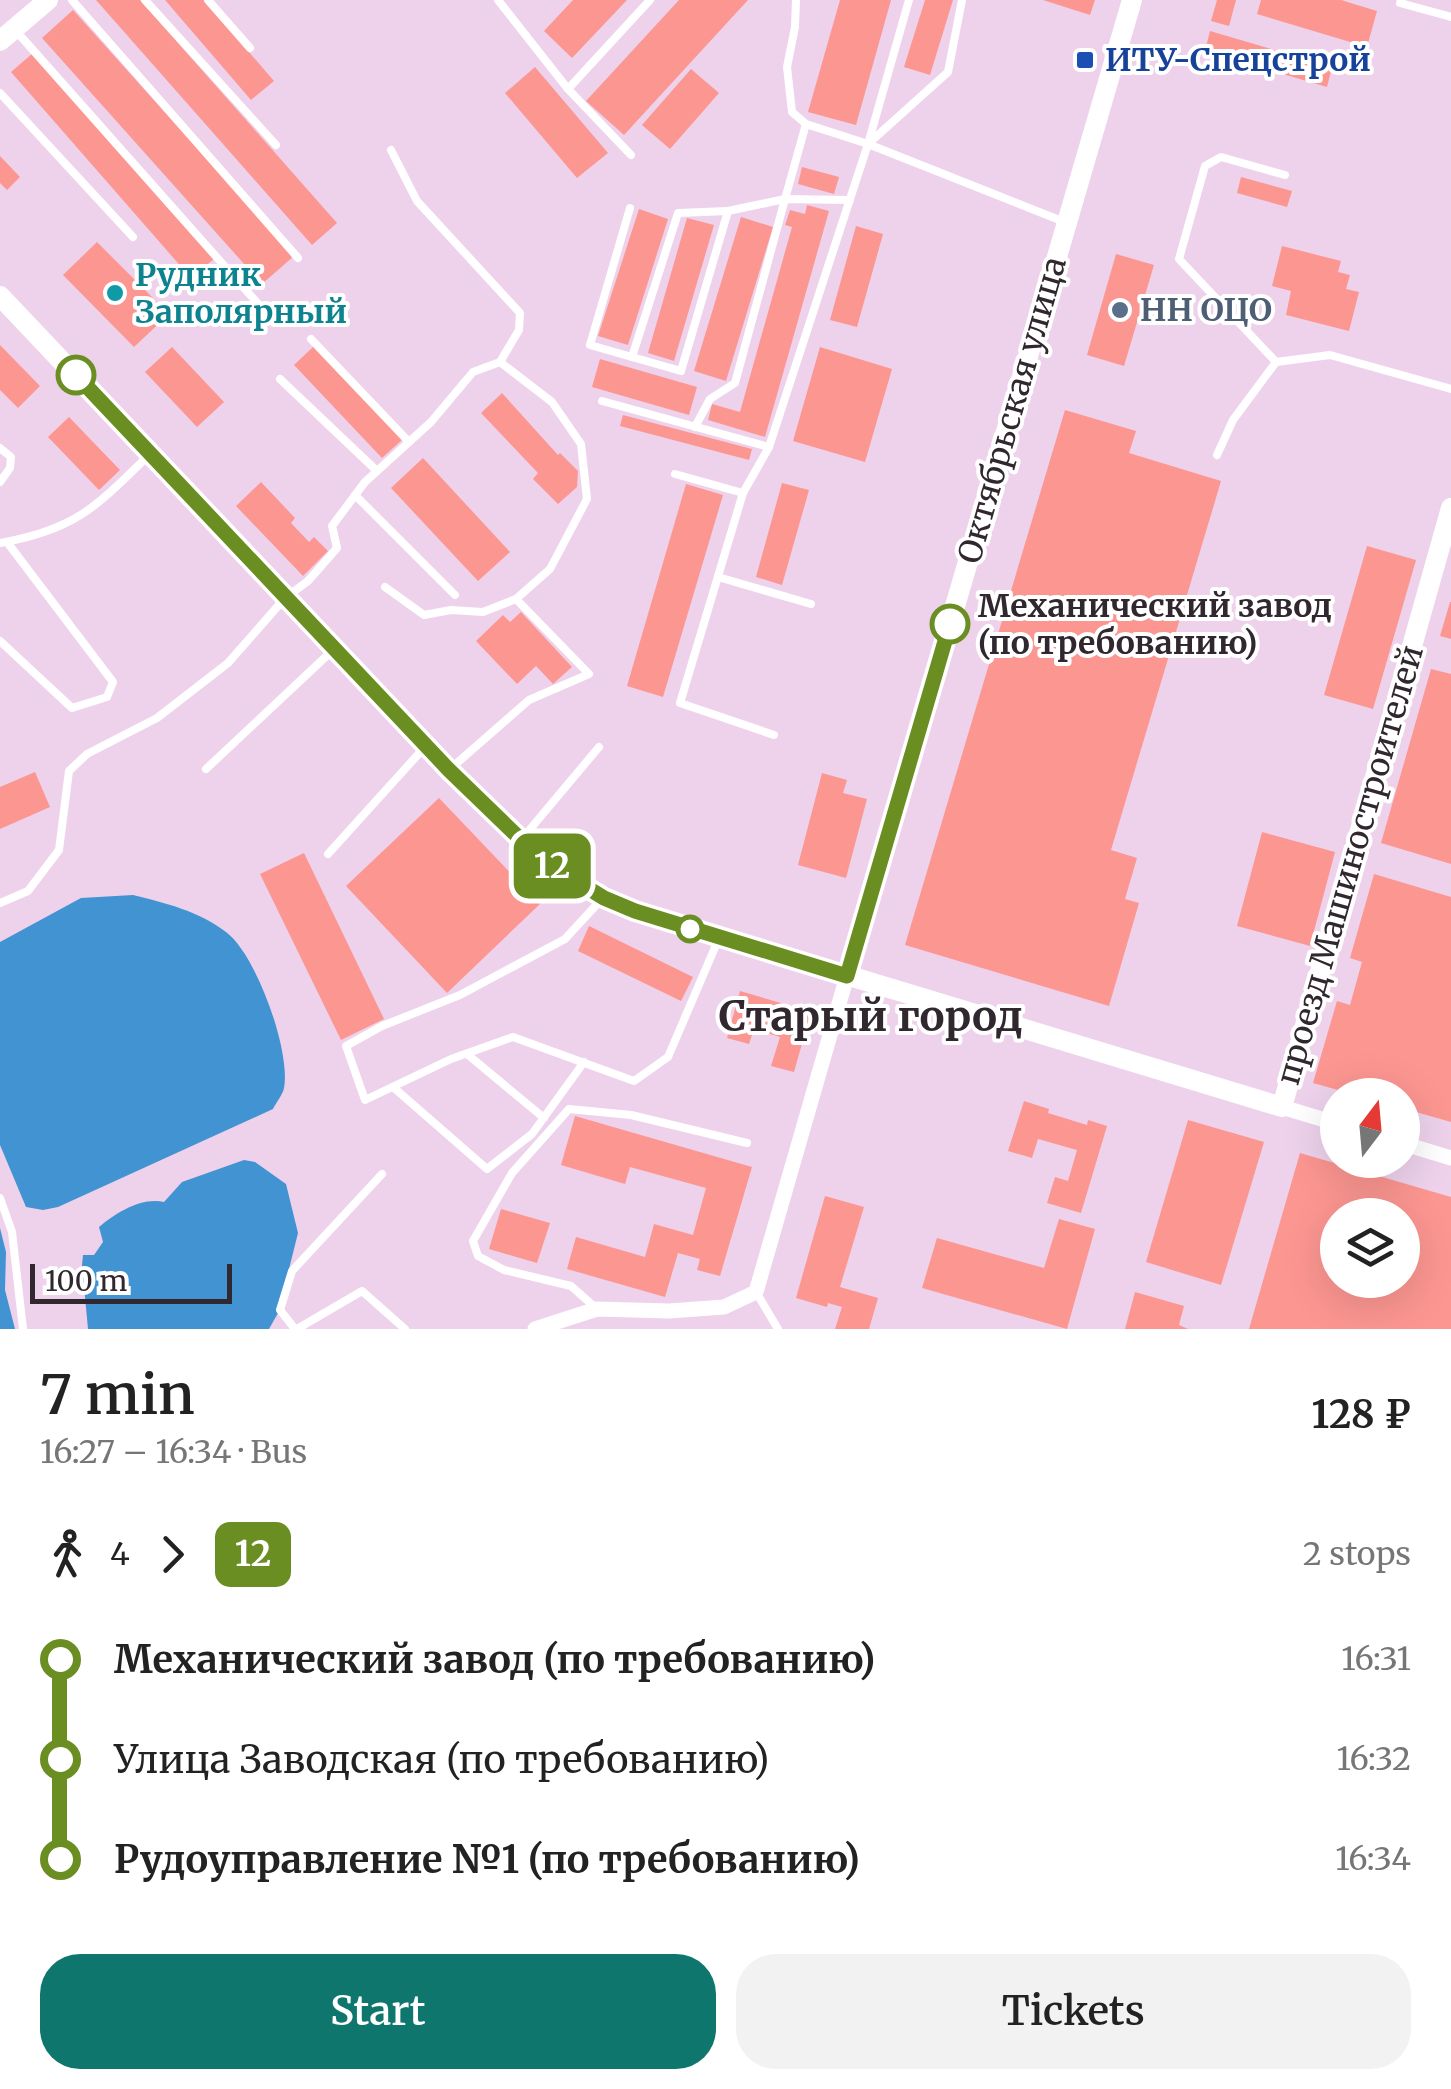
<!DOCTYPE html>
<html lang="en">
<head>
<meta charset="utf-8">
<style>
	:root { --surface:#fff; --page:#f2f2f2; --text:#222; --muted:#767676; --accent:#0f766e }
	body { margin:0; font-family:Merriweather,serif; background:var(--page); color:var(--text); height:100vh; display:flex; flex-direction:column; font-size:38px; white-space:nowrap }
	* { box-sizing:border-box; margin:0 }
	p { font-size:32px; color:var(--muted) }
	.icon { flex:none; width:55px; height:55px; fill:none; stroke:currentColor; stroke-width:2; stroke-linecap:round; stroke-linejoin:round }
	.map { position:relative; height:1329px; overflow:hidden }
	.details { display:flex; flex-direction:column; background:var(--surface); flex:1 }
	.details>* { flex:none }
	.badge { padding:0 20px; border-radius:15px; font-size:35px; line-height:65px }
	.needle { width:65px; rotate:16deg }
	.buttons { position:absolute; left:1320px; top:1078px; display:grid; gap:20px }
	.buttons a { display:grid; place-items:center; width:100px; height:100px; border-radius:50%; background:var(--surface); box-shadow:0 10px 40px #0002; font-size:50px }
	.scale { position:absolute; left:30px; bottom:25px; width:202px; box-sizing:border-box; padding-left:10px; border:5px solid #30272f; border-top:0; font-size:28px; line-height:35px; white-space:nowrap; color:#30272f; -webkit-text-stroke:8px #fff; paint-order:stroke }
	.map>.badge { position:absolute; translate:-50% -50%; box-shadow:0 0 0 5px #fff }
	.legs { display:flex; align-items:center; gap:15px; height:110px; padding:0 40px; font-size:32px }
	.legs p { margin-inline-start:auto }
	.summary { display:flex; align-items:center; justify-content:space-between; height:170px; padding:0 40px }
	h1 { font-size:55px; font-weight:600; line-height:75px }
	.cta { display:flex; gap:20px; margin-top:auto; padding:20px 40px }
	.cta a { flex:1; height:115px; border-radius:40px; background:var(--accent); color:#fff; font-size:40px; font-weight:600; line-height:115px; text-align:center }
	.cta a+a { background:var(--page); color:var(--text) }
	ul { padding:0 40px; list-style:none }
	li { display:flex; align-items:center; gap:35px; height:100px; font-size:38px }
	li i { display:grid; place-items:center; width:15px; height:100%; margin:0 12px; background:currentColor }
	li i::after { content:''; width:25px; height:25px; margin:-12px; border:8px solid; border-radius:50%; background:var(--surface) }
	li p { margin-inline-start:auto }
	li:first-child i { background:linear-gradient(#0000 50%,currentColor 0) }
	li:last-child i { background:linear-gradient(currentColor 50%,#0000 0) }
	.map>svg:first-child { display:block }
	.built { fill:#eed2ec; fill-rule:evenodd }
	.water { fill:#4193d2 }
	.building { fill:#fc9691; fill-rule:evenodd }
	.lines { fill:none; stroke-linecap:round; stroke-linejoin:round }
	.service { stroke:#fff; stroke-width:8 }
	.minor { stroke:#fff; stroke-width:15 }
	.tertiary { stroke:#fff; stroke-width:20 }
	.line-1-casing { stroke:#fff; stroke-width:22 }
	.line-1 { stroke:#6b8e23; stroke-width:15 }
	.transit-dot { fill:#1a4fb4; stroke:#fff; stroke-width:4 }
	.culture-dot { fill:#0f9aa8; stroke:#fff; stroke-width:4 }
	.service-dot { fill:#5c6f8a; stroke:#fff; stroke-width:4 }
	.stop-1-dot { fill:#fff; stroke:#6b8e23; stroke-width:5 }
	.labels { text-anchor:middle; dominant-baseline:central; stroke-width:8; stroke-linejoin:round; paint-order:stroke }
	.transit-label { font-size:32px; font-weight:bold; fill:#164399; stroke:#fff; text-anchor:start }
	.culture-label { font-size:32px; font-weight:bold; fill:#0d838f; stroke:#fff; text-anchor:start }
	.service-label { font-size:32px; font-weight:bold; fill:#4e5e75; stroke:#fff; text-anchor:start }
	.street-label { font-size:32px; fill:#30272f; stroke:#fff }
	.stop-label { font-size:32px; font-weight:bold; fill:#30272f; stroke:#fff; text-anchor:start }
	.district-label { font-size:42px; font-weight:bold; fill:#30272f; stroke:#fff }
</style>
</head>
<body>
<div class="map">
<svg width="1451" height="1329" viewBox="0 0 1451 1329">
	<rect width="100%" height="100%" fill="#f8e0f6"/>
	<path class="built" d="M 0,0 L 1451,0 L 1451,1329 L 0,1329 ZM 1338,1095 L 1402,1095 L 1402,1160 L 1338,1160 ZM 1338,1215 L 1402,1215 L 1402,1280 L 1338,1280 Z"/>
	<g class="water">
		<path d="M 133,895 C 165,903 199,911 226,932 C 256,954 291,1051 284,1088 C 283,1094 276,1103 273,1109 L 58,1207 L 43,1210 L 26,1207 L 0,1145 L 0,942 L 81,898 Z"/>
		<path d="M 244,1160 L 255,1162 L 286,1184 L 298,1233 L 278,1313 L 269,1329 L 88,1329 L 82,1265 L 83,1255 L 94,1255 L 103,1242 L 99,1227 C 116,1213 141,1197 164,1202 L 182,1182 Z"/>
		<polygon points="0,1228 6,1252 5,1290 15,1329 0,1329"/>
	</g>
	<g class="building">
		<polygon points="96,0 140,0 337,223 312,245"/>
		<polygon points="165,0 204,0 274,81 251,100"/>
		<polygon points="573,0 627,0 572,58 544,31"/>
		<polygon points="679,0 748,0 624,135 586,101"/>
		<polygon points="840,0 891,0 856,125 808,112"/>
		<polygon points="925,0 953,0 930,75 904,67"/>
		<polygon points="1043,0 1095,0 1090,15"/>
		<polygon points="1217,0 1236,0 1229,26 1211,21"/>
		<polygon points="1261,0 1341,0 1377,11 1367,47 1257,14"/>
		<polygon points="73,10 294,256 262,284 42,38"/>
		<polygon points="1210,31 1332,67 1327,87 1205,51"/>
		<polygon points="33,53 214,259 191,278 11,72"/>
		<polygon points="535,67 608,153 577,178 505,93"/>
		<polygon points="691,69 719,93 670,149 642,125"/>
		<polygon points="0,156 20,177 7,190 0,183"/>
		<polygon points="802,167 839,177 834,194 798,184"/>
		<polygon points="1241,177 1292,191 1287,207 1237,193"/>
		<polygon points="807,205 829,211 765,437 708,420 712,404 740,412 792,227 785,225 790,210 805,214"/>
		<polygon points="639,209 668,219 628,345 598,336"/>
		<polygon points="741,217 773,227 726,381 694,371"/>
		<polygon points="687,218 714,225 674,361 648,353"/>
		<polygon points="856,226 883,234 857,327 830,320"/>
		<polygon points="97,242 169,314 134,347 63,275"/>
		<polygon points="1282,246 1341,261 1338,272 1350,275 1346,289 1359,292 1349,331 1286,315 1291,291 1272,286"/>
		<polygon points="1116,254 1154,265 1124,366 1087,355"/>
		<polygon points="0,345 40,386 18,408 0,390"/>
		<polygon points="314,346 403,439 382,458 294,365"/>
		<polygon points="172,347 224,402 197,427 145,372"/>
		<polygon points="820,347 892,369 865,462 793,441"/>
		<polygon points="600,359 697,387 689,415 592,387"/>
		<polygon points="502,393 558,455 560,453 578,471 577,487 558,504 533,479 538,473 481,413"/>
		<polygon points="1065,410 1136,431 1129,453 1221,481 1111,850 1137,858 1125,899 1139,903 1109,1006 905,945"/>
		<polygon points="623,415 752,449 749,460 620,426"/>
		<polygon points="69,417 120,470 99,490 48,437"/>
		<polygon points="423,458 510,552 478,581 391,488"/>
		<polygon points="261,482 295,518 291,523 309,542 314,537 328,551 303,576 236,506"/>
		<polygon points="782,483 809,490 782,585 756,577"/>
		<polygon points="686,484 723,495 663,697 627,686"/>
		<polygon points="1367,546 1416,560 1373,709 1324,695"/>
		<polygon points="1450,602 1451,602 1451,639 1440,636"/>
		<polygon points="521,612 572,667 553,684 536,666 517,684 476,641 503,615 510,622"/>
		<polygon points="1431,669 1451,674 1451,864 1381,843"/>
		<polygon points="35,772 50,807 0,829 0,787"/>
		<polygon points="822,773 847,780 843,793 867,799 846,878 798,865"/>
		<polygon points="439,798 540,904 447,993 346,886"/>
		<polygon points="1262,832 1335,852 1310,946 1237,926"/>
		<polygon points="304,853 384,1019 341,1040 260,874"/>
		<polygon points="1374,874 1451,897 1451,1122 1402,1108 1402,1095 1356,1095 1313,1083 1337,1001 1350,1005 1362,962 1350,958"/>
		<polygon points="589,926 693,977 681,1001 578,951"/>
		<polygon points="740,991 811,1012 794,1072 771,1066 780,1037 754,1029 749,1044 727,1038"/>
		<polygon points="1024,1101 1049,1109 1048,1113 1087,1125 1088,1120 1107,1126 1081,1213 1047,1203 1055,1177 1068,1181 1077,1150 1038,1139 1032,1158 1008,1151"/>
		<polygon points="575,1116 752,1167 720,1276 697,1270 700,1259 678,1253 665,1297 567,1269 576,1237 645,1257 654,1224 693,1235 706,1188 630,1167 625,1184 561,1165"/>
		<polygon points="1188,1120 1264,1142 1221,1285 1146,1262"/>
		<path d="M 1300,1153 L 1451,1197 L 1451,1329 L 1249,1329 ZM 1338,1215 L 1402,1215 L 1402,1280 L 1338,1280 Z"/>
		<polygon points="825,1196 864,1207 840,1287 878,1298 869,1329 835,1329 842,1307 828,1303 827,1307 796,1298"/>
		<polygon points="501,1209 550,1223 537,1263 489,1249"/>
		<polygon points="1059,1219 1095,1229 1067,1329 922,1288 937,1238 1044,1268"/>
		<polygon points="1135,1292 1184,1306 1179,1325 1188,1329 1125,1329"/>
	</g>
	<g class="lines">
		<g class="service">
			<polyline points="72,0 298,258"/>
			<polyline points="145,0 276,145"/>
			<polyline points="208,0 250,48"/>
			<polyline points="498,0 568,89"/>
			<polyline points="796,0 795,27 787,67 792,112 806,124 868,144 1067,223"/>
			<polyline points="909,0 868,144 948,72 962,0"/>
			<polyline points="1400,3 1451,17"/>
			<polyline points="17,32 267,314"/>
			<polyline points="0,93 133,237"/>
			<polyline points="631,155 568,89 650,0"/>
			<polyline points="630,208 590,345 681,371 728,211 785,199 806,124"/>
			<polyline points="311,339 409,442"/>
			<polyline points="632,357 678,213 728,211"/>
			<polyline points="500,362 552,402 581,444 587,499 550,569 516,599"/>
			<polyline points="1276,362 1179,259 1205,166 1221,157 1285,175"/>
			<polyline points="280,379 377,471"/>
			<polyline points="602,401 769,447"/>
			<polyline points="695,427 710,399 735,383 785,199 850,200"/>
			<polyline points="0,448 11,457 10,468 0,482"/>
			<polyline points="1217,455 1233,420 1276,362 1330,355 1451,389"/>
			<polyline points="675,474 743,493 769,447 868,144"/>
			<polyline points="743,493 680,703 774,735"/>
			<polyline points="355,495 455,595"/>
			<path d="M 0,543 C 74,530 95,508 147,457"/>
			<polyline points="718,577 811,604"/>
			<polyline points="385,587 424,615 451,610 483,612 516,599 589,674 529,700 449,770"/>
			<polyline points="0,641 72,708 107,697 113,682 7,542"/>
			<polyline points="206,769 334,649"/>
			<polyline points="521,840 599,747"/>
			<polyline points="328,854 423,749"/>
			<polyline points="600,901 565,939 460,995 382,1026 346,1046 365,1100 451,1059 513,1037 634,1081 668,1057 719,938"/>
			<polyline points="0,903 28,891 59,850 69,771 87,754 157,718 228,663 285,598 308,581 337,548 332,526 365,482 431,422 473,372 500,362 519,330 520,313 417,201 391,150"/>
			<polyline points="467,1054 544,1118"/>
			<polyline points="393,1087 487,1169 532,1134 584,1062"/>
			<polyline points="0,1198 12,1232 23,1329"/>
			<polyline points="756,1292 778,1329"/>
			<polyline points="597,1309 571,1286 504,1270 478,1256 473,1241 512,1173 569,1109 631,1115 747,1143"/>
			<polyline points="295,1329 280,1310 292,1271 382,1174"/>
			<polyline points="297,1329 362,1291 405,1329"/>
		</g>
		<g class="minor">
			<polyline points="1282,1107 1338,1124"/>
			<polyline points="1402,1143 1451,1158"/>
			<polyline points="535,1329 597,1309 669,1311 724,1307 756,1292 847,976"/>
		</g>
		<g class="tertiary">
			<polyline points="0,41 48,0"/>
			<polyline points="0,296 449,770 542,861 603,898 635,911 1282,1107 1451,508"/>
			<polyline points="847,976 1132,0"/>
		</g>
	</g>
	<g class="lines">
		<defs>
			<polyline id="line-1" points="76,375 449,770 542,860 604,898 635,911 847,976 950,624"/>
		</defs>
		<use href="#line-1" class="line-1-casing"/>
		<use href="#line-1" class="line-1"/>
	</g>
	<rect class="transit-dot" x="1075" y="50" width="20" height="20" rx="5"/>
	<circle class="culture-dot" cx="115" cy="293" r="10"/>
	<circle class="service-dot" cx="1120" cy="310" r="10"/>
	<g class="stop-1-dot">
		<circle cx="76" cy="375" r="18"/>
		<circle cx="950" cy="624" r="18"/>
		<circle cx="690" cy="929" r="12"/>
	</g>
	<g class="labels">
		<g class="transit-label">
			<text x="1105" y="60">ИТУ-Спецстрой</text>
		</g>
		<g class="culture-label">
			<text x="135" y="275">Рудник<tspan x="135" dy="37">Заполярный</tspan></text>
		</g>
		<g class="service-label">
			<text x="1140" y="310">НН ОЦО</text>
		</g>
		<g class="street-label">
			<text transform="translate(1012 410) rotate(-74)">Октябрьская улица</text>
			<text transform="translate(1350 865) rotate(-74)">проезд Машиностроителей</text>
		</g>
		<g class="stop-label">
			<text x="978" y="606">Механический завод<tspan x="978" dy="37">(по требованию)</tspan></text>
		</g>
		<g class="district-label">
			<text x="871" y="1016">Старый город</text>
		</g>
	</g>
</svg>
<div class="buttons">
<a><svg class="needle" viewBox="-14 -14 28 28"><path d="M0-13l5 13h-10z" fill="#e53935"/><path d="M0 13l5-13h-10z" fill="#767676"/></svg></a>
<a><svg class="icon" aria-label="layers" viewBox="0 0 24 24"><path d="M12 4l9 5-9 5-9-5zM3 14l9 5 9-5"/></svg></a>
</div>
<div class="scale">100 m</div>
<b class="badge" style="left:552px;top:866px;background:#6b8e23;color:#fff">12</b>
</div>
<section class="details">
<div class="summary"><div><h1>7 min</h1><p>16:27 – 16:34 · Bus</p></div><b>128 ₽</b></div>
<div class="legs"><svg class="icon" aria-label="walk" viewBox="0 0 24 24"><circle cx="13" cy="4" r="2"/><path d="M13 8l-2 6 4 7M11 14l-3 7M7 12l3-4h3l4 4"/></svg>4<svg class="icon" aria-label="forward" viewBox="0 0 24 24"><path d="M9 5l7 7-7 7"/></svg><b class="badge" style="background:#6b8e23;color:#fff">12</b><p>2 stops</p></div>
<ul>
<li><i style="color:#6b8e23"></i><b>Механический завод (по требованию)</b><p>16:31</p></li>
<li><i style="color:#6b8e23"></i><span>Улица Заводская (по требованию)</span><p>16:32</p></li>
<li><i style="color:#6b8e23"></i><b>Рудоуправление №1 (по требованию)</b><p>16:34</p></li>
</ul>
<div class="cta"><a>Start</a><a>Tickets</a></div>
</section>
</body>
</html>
